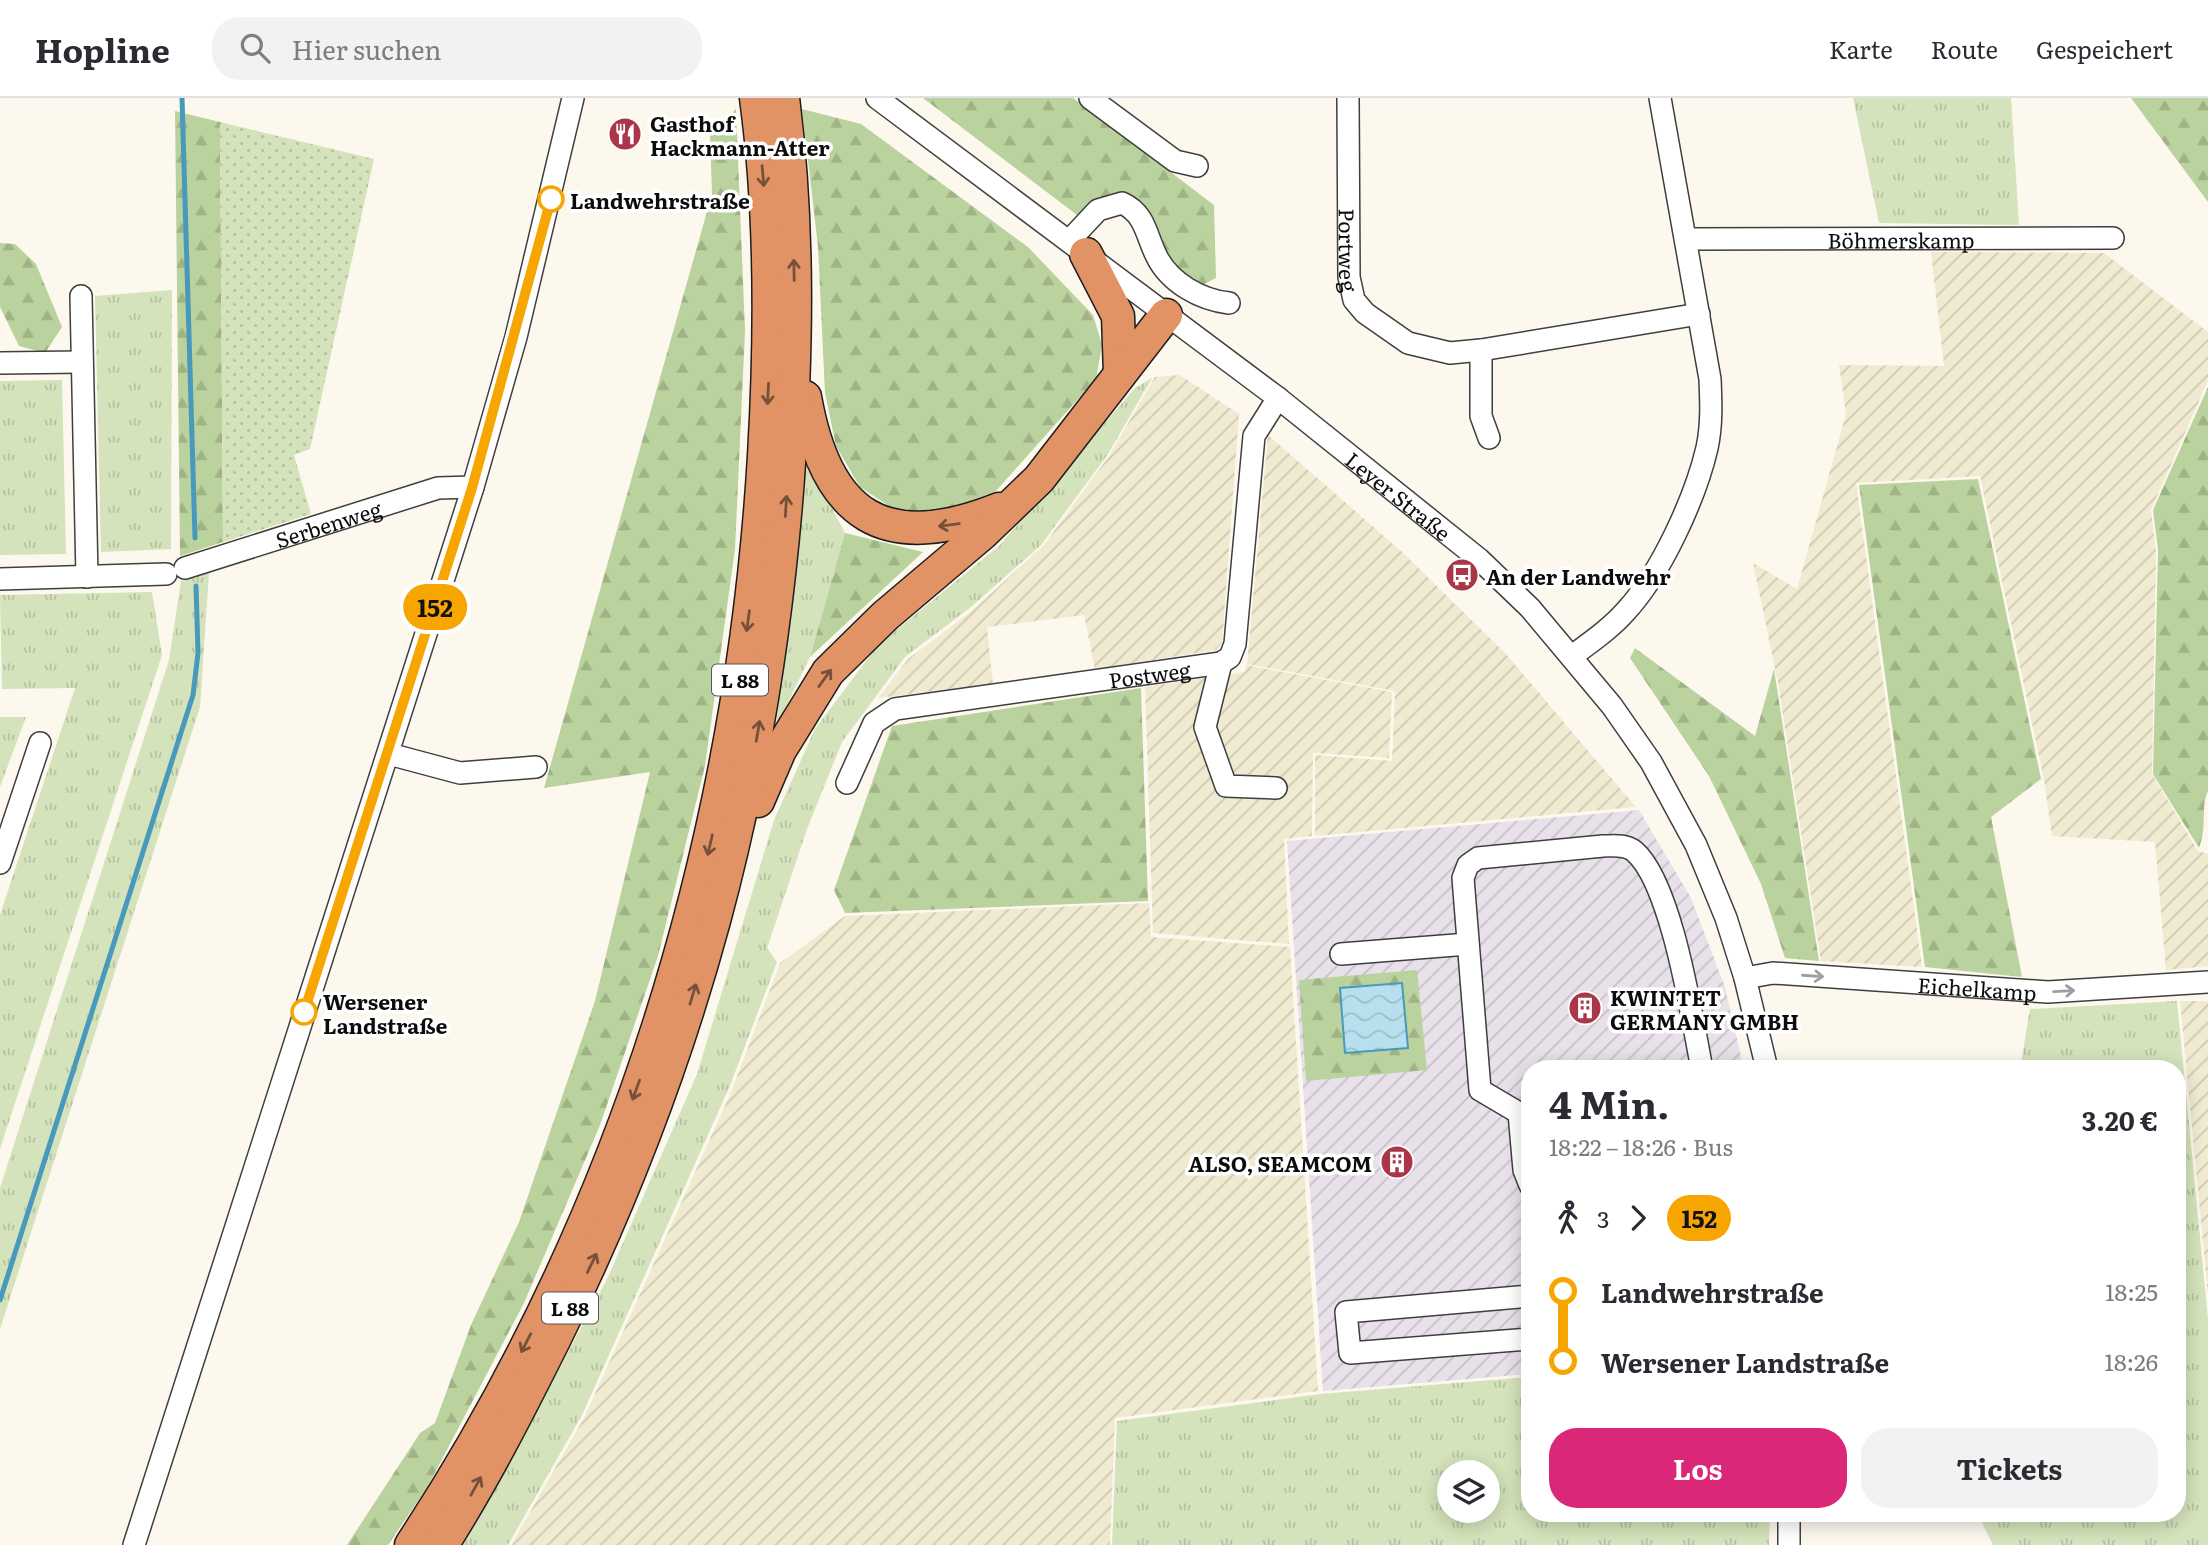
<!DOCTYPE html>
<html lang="de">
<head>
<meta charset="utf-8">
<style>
	:root { --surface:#fff; --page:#f2f2f3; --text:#2b2b33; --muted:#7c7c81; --line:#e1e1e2; --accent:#db2777 }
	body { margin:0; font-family:Literata,serif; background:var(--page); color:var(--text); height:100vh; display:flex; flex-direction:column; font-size:26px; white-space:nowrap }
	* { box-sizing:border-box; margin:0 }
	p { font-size:23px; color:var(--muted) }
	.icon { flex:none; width:38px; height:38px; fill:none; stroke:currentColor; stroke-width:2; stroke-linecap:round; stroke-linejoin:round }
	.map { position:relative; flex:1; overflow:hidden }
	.panel { position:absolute; left:1521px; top:962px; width:665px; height:462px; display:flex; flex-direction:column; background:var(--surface); border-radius:28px; box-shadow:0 4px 18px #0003 }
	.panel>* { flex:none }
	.badge { padding:0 14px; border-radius:23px; font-size:24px; line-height:46px }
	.tools { position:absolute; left:1437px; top:1362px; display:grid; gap:14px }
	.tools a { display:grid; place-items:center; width:63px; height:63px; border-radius:50%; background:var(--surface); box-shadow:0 4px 18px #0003; font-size:35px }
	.map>.badge { position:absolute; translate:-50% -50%; box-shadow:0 0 0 4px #fff }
	.legs { display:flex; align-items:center; gap:10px; height:77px; padding:0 28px; font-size:23px }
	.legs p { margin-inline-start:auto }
	.head { display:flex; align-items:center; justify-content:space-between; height:119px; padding:0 28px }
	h1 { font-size:38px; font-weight:700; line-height:52px }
	.primary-button { display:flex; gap:14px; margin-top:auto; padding:14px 28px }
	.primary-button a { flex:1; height:80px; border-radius:28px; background:var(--accent); color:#fff; font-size:28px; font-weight:700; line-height:80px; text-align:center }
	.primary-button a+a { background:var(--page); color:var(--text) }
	ul { padding:0 28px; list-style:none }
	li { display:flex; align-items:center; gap:24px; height:70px; font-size:26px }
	li i { display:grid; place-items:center; width:10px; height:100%; margin:0 9px; background:currentColor }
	li i::after { content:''; width:18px; height:18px; margin:-9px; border:5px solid; border-radius:50%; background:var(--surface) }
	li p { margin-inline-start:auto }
	li:first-child i { background:linear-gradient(#0000 50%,currentColor 0) }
	li:last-child i { background:linear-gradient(currentColor 50%,#0000 0) }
	header { display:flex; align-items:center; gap:42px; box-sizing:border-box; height:98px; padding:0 35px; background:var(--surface); border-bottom:2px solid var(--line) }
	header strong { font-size:33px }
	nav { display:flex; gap:38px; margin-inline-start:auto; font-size:24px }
	.search { width:490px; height:63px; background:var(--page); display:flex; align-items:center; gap:18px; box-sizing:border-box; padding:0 24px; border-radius:28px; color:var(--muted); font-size:26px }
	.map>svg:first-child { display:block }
	.industrial { fill:url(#industrial-furrows) }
	.farmland { fill:url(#farmland-furrows) }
	.grass { fill:url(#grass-tufts); fill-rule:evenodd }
	.forest { fill:url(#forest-firs) }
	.garden { fill:url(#garden-dots) }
	.water { fill:url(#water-waves); stroke:#4899bc; stroke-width:2 }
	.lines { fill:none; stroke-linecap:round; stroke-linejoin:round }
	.stream { stroke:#4899bc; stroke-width:5 }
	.minor-casing { stroke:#3f3f3f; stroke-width:24 }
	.highway-casing { stroke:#1d1d1d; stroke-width:35 }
	.minor { stroke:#fff; stroke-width:21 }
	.highway { stroke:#e29366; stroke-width:32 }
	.oneway { stroke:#775039 }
	.oneway2 { stroke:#9e9e9e }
	.line-1-casing { stroke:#fff; stroke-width:16 }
	.line-1 { stroke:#f7a500; stroke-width:10 }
	.stop-1-dot { fill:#fff; stroke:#f7a500; stroke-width:3.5 }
	.labels { text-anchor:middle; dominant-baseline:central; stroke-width:7; stroke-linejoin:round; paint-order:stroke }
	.shield { fill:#fff; stroke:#555; stroke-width:2 }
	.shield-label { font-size:19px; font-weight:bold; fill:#0c0c0c }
	.poi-label { font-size:21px; font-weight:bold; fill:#0c0c0c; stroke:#fff; text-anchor:start }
	.stop-label { font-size:21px; font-weight:bold; fill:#0c0c0c; stroke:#fff; text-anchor:start }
	.street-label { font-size:21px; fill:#0c0c0c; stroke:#fff }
</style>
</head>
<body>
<header>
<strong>Hopline</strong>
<div class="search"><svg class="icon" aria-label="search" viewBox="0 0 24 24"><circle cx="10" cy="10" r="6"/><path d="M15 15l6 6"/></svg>Hier suchen</div>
<nav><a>Karte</a><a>Route</a><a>Gespeichert</a></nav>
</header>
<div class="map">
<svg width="2208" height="1447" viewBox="0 0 2208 1447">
	<defs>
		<pattern id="industrial-furrows" width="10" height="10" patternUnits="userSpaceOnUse" patternTransform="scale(1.75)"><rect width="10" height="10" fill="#e8e1ea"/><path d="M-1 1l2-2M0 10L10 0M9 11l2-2" fill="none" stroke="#c6c0c8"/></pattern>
		<pattern id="farmland-furrows" width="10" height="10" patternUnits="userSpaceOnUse" patternTransform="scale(1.75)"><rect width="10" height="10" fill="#f0ead1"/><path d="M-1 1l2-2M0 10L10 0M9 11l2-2" fill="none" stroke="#cdc8b2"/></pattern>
		<pattern id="grass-tufts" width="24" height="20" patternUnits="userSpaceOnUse" patternTransform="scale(1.75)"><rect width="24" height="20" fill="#d4e3bb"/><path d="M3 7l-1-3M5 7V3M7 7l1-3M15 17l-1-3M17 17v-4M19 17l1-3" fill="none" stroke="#b5c2a0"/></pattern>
		<pattern id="forest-firs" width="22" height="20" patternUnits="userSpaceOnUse" patternTransform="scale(1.75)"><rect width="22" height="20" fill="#bad29d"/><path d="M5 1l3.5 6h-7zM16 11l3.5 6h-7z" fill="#9fb386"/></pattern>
		<pattern id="garden-dots" width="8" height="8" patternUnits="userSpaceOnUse" patternTransform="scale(1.75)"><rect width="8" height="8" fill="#d4e3bb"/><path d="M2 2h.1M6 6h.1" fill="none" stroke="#b5c2a0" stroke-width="1.8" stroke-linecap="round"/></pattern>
		<pattern id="water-waves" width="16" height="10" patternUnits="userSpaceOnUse" patternTransform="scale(1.75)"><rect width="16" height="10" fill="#b8dfee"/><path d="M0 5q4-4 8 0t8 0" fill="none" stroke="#9dbecb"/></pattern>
	</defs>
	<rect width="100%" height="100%" fill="#fdf8ee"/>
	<polygon class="industrial" points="1639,712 1691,800 1725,889 1744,971 1530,971 1529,1276 1323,1293 1287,743"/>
	<g class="farmland">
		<polygon points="1931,154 2104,155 2208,234 2208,283 2151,412 2156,454 2152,676 2198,753 2208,756 2208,868 2166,872 2155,744 2052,738 2044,682 1980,378 1856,385 1922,869 1821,863 1778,585 1753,465 1797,491 1846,316 1839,267 1944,268"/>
		<polygon points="1180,277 1239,316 1222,545 1216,552 1095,571 1084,517 987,529 993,586 878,600 908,561 973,512 1044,447 1109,358 1155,279"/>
		<polygon points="1268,337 1401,453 1505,555 1636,709 1315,738 1315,657 1392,663 1395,593 1247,566"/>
		<polygon points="1246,567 1392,594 1389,660 1313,655 1312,738 1284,741 1289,846 1153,835 1145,589 1245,574"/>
		<polygon points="1149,805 1151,839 1290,849 1318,1293 1115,1320 1110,1447 511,1447 585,1318 732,992 780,865 845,818"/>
		<polygon points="2180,903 2208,903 2208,1197"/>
	</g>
	<g class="grass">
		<polygon points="1853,0 2011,0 2019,127 1879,125"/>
		<polygon points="172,192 171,451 101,454 95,198"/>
		<polygon points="1152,280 1108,356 1041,447 971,509 905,559 842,644 807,731 767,850 777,864 729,990 582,1317 508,1447 458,1447 515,1354 608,1179 697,976 774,722 815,631 878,547 999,448 1135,290"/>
		<polygon points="62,282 66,456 0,457 0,283"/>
		<polygon points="806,361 845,435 810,559 776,629"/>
		<polygon points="209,474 200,609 0,1231 0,1090 169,562 181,483"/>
		<polygon points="152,494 162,557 0,1051 0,817 75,590 2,591 0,497"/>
		<polygon points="0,619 26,619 0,689"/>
		<polygon points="2177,903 2208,1221 2208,1447 1993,1447 1978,1416 2177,1416 2177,971 2020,971 2030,911"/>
		<path d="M 1529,1279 L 1530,1416 L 1770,1416 L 1769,1447 L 1112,1447 L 1117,1323 L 1320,1296 ZM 1449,1374 L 1488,1374 L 1488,1412 L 1449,1412 Z"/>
	</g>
	<g class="forest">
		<path d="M 923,0 L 1073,0 L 1214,107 L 1216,180 L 1204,186 C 1194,183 1183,180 1175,171 C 1154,149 1160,106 1125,97 C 1106,92 1092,105 1077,117 Z"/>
		<polygon points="2131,0 2208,0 2208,104"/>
		<polygon points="736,11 745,233 735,451 705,668 658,858 600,1027 524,1205 428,1388 388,1447 347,1447 420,1335 435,1325 471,1227 519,1124 595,903 650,674 544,690 712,96 710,36"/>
		<polygon points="802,11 861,26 1028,149 1093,217 1102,247 1096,281 996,393 945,413 895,412 860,389 836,348 825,295 818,148"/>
		<polygon points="175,13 220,24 223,444 180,458"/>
		<polygon points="0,145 15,146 36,166 62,229 45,255 19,248 0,209"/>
		<path d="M 2208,289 L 2208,693 C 2200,710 2208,726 2199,750 L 2153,676 L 2158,452 L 2153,412 Z"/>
		<polygon points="1978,381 2041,681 1991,719 2022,879 1925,869 1859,387"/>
		<polygon points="845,435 923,454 810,559"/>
		<polygon points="1635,550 1755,638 1774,571 1819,863 1785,860 1761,786 1709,678 1630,560"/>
		<polygon points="1141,590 1148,803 845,815 834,792 892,628"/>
		<polygon points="1417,872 1427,972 1306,983 1299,882"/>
	</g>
	<polygon class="garden" points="220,24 374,61 310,351 294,357 311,416 223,444"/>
	<polygon class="water" points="1402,885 1408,950 1345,955 1340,890"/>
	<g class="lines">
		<g class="stream">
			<polyline points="182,0 195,440"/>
			<polyline points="0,1202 193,597 198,555 196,488"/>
		</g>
		<defs>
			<g id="minor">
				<path id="s1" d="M 877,0 L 1278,300 L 1479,461 L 1530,510 L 1612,608 L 1651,664 L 1696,747 L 1726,820 L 1745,880 L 1767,971"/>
				<polyline points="1090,0 1175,63 1197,68"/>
				<path id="s2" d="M 1348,0 L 1349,179 L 1354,202 L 1365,215 L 1408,245 L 1450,255 L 1481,252 L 1699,216"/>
				<path id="s3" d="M 1687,141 L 2113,140"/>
				<path d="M 1069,143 L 1098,112 L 1122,105 C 1146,116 1146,138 1157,159 C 1170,185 1201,202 1229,205"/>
				<polyline points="81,198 87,479"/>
				<polyline points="1481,252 1481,318 1489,340"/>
				<polyline points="0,265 82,264"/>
				<path id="s4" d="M 185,470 L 438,390 L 473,389"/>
				<polyline points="0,481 166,476"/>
				<path d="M 1572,558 C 1591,544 1610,531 1626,513 C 1661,475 1695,401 1707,350 C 1712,327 1711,304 1710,281 L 1660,0"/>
				<polyline points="1221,565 1205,629 1226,688 1276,690"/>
				<polyline points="389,656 460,675 536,669"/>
				<path id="s5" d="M 847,685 L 874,625 L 895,611 L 1221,565 L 1230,559 L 1235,546 L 1254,338 L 1278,300"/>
				<polyline points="0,765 40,645"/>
				<polyline points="1341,856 1468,846"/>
				<path id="s6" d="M 1745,880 L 1773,875 L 2048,894 L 2208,884"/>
				<path d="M 1530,1087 L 1524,1072 L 1519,1015 L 1480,992 L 1463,780 L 1468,767 L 1478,760 L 1603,748 C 1613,748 1625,746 1634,753 C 1672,785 1692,921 1702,971"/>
				<polyline points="1530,1198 1346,1214 1350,1255 1530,1241"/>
				<polyline points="134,1447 473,389 516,239 573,0"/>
				<polyline points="1789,1447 1789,1416"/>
			</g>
			<g id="highway">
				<polyline points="1086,156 1118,218 1120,276"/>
				<path d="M 805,299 C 826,418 884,457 999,411"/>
				<polyline points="758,703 780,652 828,574 885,518 983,435 1039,381 1166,217"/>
				<path d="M 411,1447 C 625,1122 741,745 764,358 C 771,239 772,118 756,0"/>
				<path d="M 442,1447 C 484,1381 520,1310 555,1240 C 692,962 765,689 788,380 C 797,253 799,126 783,0"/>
			</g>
		</defs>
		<use href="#minor" class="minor-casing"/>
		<use href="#highway" class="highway-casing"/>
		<use href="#minor" class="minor"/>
		<use href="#highway" class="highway"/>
	</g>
	<defs><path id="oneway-shaft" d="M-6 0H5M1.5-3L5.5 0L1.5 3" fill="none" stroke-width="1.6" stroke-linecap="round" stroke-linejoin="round" transform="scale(1.75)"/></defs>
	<g class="oneway">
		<use href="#oneway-shaft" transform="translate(763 78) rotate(85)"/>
		<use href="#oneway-shaft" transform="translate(794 172) rotate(-91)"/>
		<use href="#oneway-shaft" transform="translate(768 296) rotate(93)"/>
		<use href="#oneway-shaft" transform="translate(786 408) rotate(-86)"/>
		<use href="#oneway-shaft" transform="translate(949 427) rotate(172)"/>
		<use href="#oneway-shaft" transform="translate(748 523) rotate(98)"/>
		<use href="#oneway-shaft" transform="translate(825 580) rotate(-54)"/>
		<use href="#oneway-shaft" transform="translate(758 633) rotate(-80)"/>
		<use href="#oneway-shaft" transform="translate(710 747) rotate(103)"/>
		<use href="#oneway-shaft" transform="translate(693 896) rotate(-73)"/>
		<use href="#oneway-shaft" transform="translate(636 992) rotate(110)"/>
		<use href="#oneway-shaft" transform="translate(592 1165) rotate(-64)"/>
		<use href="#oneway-shaft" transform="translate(526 1245) rotate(117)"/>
		<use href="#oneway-shaft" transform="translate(476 1388) rotate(-61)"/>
	</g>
	<g class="oneway2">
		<use href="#oneway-shaft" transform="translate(1813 878) rotate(4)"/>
		<use href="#oneway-shaft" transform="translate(2064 893) rotate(-3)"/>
	</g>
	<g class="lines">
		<defs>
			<polyline id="line-1" points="304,914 472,390 551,101"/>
		</defs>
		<use href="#line-1" class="line-1-casing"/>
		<use href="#line-1" class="line-1"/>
	</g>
	<defs>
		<symbol id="restaurant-disc" viewBox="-11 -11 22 22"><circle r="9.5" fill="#aa3647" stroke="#fff"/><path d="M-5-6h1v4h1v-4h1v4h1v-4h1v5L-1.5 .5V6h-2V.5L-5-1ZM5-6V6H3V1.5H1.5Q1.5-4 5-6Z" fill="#fff"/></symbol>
		<symbol id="bus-disc" viewBox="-11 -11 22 22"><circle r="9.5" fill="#aa3647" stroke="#fff"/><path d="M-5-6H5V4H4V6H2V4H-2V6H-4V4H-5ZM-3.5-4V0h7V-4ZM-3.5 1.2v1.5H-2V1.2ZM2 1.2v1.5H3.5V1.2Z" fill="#fff"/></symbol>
		<symbol id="building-disc" viewBox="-11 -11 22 22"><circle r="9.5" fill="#aa3647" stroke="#fff"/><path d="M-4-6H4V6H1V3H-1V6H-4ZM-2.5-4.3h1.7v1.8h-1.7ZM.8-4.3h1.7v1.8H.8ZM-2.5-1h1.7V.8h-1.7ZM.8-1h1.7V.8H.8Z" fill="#fff"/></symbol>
	</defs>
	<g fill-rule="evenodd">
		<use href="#restaurant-disc" x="606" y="17" width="38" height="38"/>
		<use href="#bus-disc" x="1443" y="458" width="38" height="38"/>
		<use href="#building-disc" x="1566" y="891" width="38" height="38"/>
		<use href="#building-disc" x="1378" y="1045" width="38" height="38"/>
	</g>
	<g class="stop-1-dot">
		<circle cx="551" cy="101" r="12"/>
		<circle cx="304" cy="914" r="12"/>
	</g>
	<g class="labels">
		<g class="shield">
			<rect x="712" y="566.5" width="56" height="31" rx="5"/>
			<rect x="542" y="1194.5" width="56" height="31" rx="5"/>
		</g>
		<g class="shield-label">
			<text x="740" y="582">L 88</text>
			<text x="570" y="1210">L 88</text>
		</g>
		<g class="poi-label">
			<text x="650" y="24">Gasthof<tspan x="650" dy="24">Hackmann-Atter</tspan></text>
			<text x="1486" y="477">An der Landwehr</text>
			<text x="1610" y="898">KWINTET<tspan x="1610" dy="24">GERMANY GMBH</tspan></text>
			<text x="1372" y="1064" text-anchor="end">ALSO, SEAMCOM</text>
		</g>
		<g class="stop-label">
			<text x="570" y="101">Landwehrstraße</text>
			<text x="323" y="902">Wersener<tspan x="323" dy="24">Landstraße</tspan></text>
		</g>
		<g class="street-label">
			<text stroke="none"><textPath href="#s3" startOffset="214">Böhmerskamp</textPath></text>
			<text stroke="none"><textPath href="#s2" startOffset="152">Portweg</textPath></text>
			<text stroke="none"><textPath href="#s1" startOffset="656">Leyer Straße</textPath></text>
			<text stroke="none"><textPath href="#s4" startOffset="150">Serbenweg</textPath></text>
			<text stroke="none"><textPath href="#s5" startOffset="348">Postweg</textPath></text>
			<text stroke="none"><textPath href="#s6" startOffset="233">Eichelkamp</textPath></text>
		</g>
	</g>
</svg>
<div class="tools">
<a><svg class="icon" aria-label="layers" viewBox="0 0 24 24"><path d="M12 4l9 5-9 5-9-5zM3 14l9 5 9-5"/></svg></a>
</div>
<b class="badge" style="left:435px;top:509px;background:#f7a500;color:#111">152</b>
<section class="panel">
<div class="head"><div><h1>4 Min.</h1><p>18:22 – 18:26 · Bus</p></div><b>3.20 €</b></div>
<div class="legs"><svg class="icon" aria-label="walk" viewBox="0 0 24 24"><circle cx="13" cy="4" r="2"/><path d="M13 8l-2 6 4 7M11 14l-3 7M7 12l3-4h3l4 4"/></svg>3<svg class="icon" aria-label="forward" viewBox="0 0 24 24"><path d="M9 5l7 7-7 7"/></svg><b class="badge" style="background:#f7a500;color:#111">152</b></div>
<ul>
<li><i style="color:#f7a500"></i><b>Landwehrstraße</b><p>18:25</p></li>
<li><i style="color:#f7a500"></i><b>Wersener Landstraße</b><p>18:26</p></li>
</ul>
<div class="primary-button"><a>Los</a><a>Tickets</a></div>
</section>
</div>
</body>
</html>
